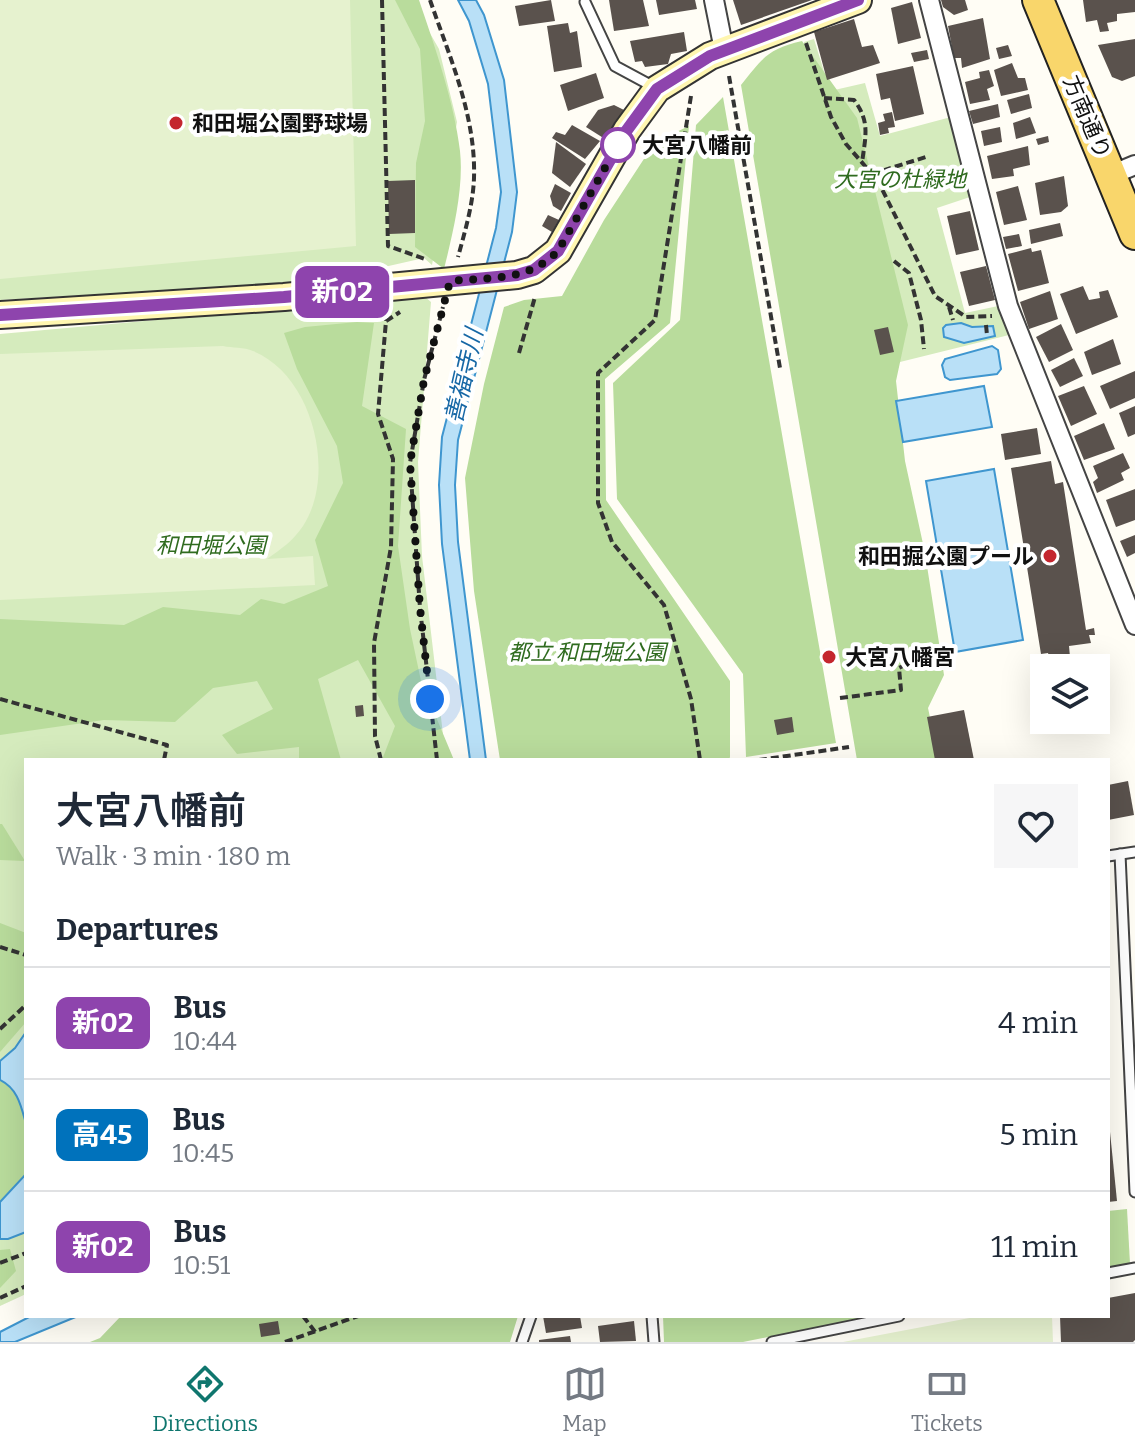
<!DOCTYPE html>
<html lang="en">
<head>
<meta charset="utf-8">
<style>
	:root { --surface:#fff; --page:#f6f6f7; --text:#1f2937; --muted:#747a83; --line:#e0e1e3; --accent:#0f766e }
	body { margin:0; font-family:Bitter,"Noto Sans JP",serif; background:var(--page); color:var(--text); height:100vh; display:flex; flex-direction:column; font-size:30px; white-space:nowrap }
	* { box-sizing:border-box; margin:0 }
	p { font-size:26px; color:var(--muted) }
	.icon { flex:none; width:44px; height:44px; fill:none; stroke:currentColor; stroke-width:2; stroke-linecap:round; stroke-linejoin:round }
	.map { position:relative; flex:1; overflow:hidden }
	.panel { position:absolute; left:24px; top:758px; width:1086px; height:560px; display:flex; flex-direction:column; background:var(--surface); border-radius:0px; box-shadow:0 8px 32px #0002 }
	.panel>* { flex:none }
	.badge { padding:0 16px; border-radius:12px; font-size:28px; line-height:52px }
	.buttons { position:absolute; left:1030px; top:654px; display:grid; gap:16px }
	.buttons a { display:grid; place-items:center; width:80px; height:80px; border-radius:0px; background:var(--surface); box-shadow:0 8px 32px #0002; font-size:40px }
	.you { position:absolute; width:40px; height:40px; margin:-20px; border:6px solid #fff; border-radius:50%; background:#1a73e8; box-shadow:0 0 0 12px #1a73e833 }
	.map>.badge { position:absolute; translate:-50% -50%; box-shadow:0 0 0 4px #fff }
	h2 { padding:0 32px; font-size:30px; line-height:72px }
	.round { display:grid; place-items:center; flex:none; width:84px; height:84px; border-radius:0px; background:var(--page) }
	.summary { display:flex; align-items:center; justify-content:space-between; height:136px; padding:0 32px }
	h1 { font-size:38px; font-weight:600; line-height:60px }
	ul { padding:0; list-style:none }
	li { display:flex; align-items:center; gap:24px; height:112px; padding:0 32px; border-top:2px solid var(--line) }
	li div { flex:1 }
	li b { display:block; font-size:30px }
	li em { font-style:normal }
	li .badge { min-width:88px; font-weight:700; text-align:center }
	.menu { display:flex; justify-content:space-around; align-items:center; height:112px; border-top:2px solid var(--line); background:var(--surface); font-size:22px; color:var(--muted) }
	.menu a { display:grid; justify-items:center; gap:4px }
	.menu .on { color:var(--accent) }
	.map>svg:first-child { display:block }
	.green { fill:#d5ebbd }
	.forest { fill:#b9dc9c }
	.pitch { fill:#e6f2cf }
	.water { fill:#b9e0f7; stroke:#3f96cf; stroke-width:2 }
	.building { fill:#5a524d }
	.lines { fill:none; stroke-linecap:round; stroke-linejoin:round }
	.service-casing { stroke:#444; stroke-width:13 }
	.minor-casing { stroke:#444; stroke-width:22 }
	.secondary-casing { stroke:#333; stroke-width:30 }
	.primary-casing { stroke:#222; stroke-width:34 }
	.path { stroke:#333; stroke-width:4; stroke-dasharray:8 4; stroke-linecap:butt }
	.service { stroke:#fff; stroke-width:9 }
	.minor { stroke:#fff; stroke-width:18 }
	.secondary { stroke:#fff6b0; stroke-width:26 }
	.primary { stroke:#f9d66b; stroke-width:30 }
	.line-casing { stroke:#fff; stroke-width:18 }
	.line { stroke:#8e44ad; stroke-width:12 }
	.walk { stroke:#111; stroke-width:8; stroke-dasharray:0 14.4 }
	.poi-dot { fill:#c4262e; stroke:#fff; stroke-width:3 }
	.stop-dot { fill:#fff; stroke:#8e44ad; stroke-width:4 }
	.labels { text-anchor:middle; dominant-baseline:central; stroke-width:8; stroke-linejoin:round; paint-order:stroke }
	.street-label { font-size:22px; fill:#111; stroke:#fff }
	.poi-label { font-size:22px; font-weight:bold; fill:#111; stroke:#fff; text-anchor:start }
	.stop-label { font-size:22px; font-weight:bold; fill:#111; stroke:#fff; text-anchor:start }
	.park-label { font-size:22px; font-style:italic; fill:#2f6b1f; stroke:#fff }
	.water-label { font-size:24px; font-style:italic; fill:#1768a6; stroke:#fff }
</style>
</head>
<body>
<div class="map">
<svg width="1135" height="1342" viewBox="0 0 1135 1342">
	<rect width="100%" height="100%" fill="#fffdf5"/>
	<g class="green">
		<polygon points="0,0 411,0 439,49 457,122 432,265 424,258 362,272 351,280 0,300"/>
		<polygon points="814,39 830,91 865,83 880,136 951,117 976,195 937,208 965,313 1003,305 1009,335 900,362 825,148 804,42"/>
		<polygon points="424,296 431,302 418,462 422,556 446,760 26,760 26,1294 0,1306 0,334"/>
	</g>
	<g class="forest">
		<path d="M 395,0 L 419,0 C 435,47 454,102 460,151 C 464,188 453,233 444,269 L 415,247 L 416,163 L 425,121 L 420,49 Z"/>
		<path d="M 802,41 L 857,118 L 908,325 L 896,381 L 905,461 L 925,553 L 944,675 L 928,708 L 939,760 L 857,760 L 741,85 C 762,59 767,49 802,41 Z"/>
		<polygon points="723,97 836,743 746,757 743,674 617,499 613,383 680,320 696,125"/>
		<polygon points="689,126 670,323 605,379 606,500 730,681 730,757 729,760 500,760 474,591 465,478 484,384 504,307 524,300 562,296 604,220 655,142"/>
		<polygon points="357,322 374,323 362,406 406,429 398,546 410,629 421,681 454,760 382,760 395,726 358,660 318,679 341,760 299,760 299,747 237,754 222,735 273,709 257,681 213,688 175,722 104,720 0,735 0,619 124,625 163,607 240,615 261,599 284,604 328,586 315,540 343,483 337,446 297,369 284,333 305,327"/>
		<polygon points="0,824 2,824 25,861 0,860"/>
		<polygon points="0,923 26,933 26,1022 0,1052"/>
		<path d="M 0,1080 C 33,1093 26,1146 26,1174 L 2,1202 L 0,1202 Z"/>
		<polygon points="1127,1209 1130,1264 1108,1268 1108,1211"/>
		<polygon points="10,1249 16,1271 0,1288 0,1250"/>
		<polygon points="121,1316 518,1316 510,1342 90,1342 100,1338"/>
		<polygon points="663,1316 871,1316 743,1342 664,1342"/>
	</g>
	<g class="pitch">
		<polygon points="0,0 350,0 356,246 0,279"/>
		<path d="M 223,346 C 232,348 244,347 253,351 C 313,375 337,474 303,526 C 293,541 281,549 267,559 L 313,556 L 315,585 L 0,600 L 0,354 Z"/>
		<polygon points="980,1316 1052,1316 1053,1342 843,1342"/>
	</g>
	<g class="water">
		<polygon points="458,0 476,0 484,15 504,80 517,192 512,232 458,440 455,485 458,542 486,760 470,760 442,544 439,485 442,437 496,228 501,192 488,84 469,21"/>
		<polygon points="961,323 972,327 993,326 995,336 964,343 944,337 943,328 946,325"/>
		<polygon points="992,346 998,350 1001,369 997,374 950,380 945,377 942,365 945,359"/>
		<polygon points="984,386 992,427 903,442 896,401"/>
		<polygon points="994,469 1023,640 955,652 926,481"/>
		<path d="M 26,1032 L 26,1124 C 21,1106 18,1089 0,1080 L 0,1061 L 15,1048 Z"/>
		<polygon points="26,1174 26,1232 8,1239 0,1239 0,1202"/>
		<polygon points="31,1316 78,1316 15,1342 0,1342 0,1332"/>
	</g>
	<g class="building">
		<polygon points="551,0 555,21 519,26 515,6"/>
		<polygon points="609,0 643,0 649,26 614,31"/>
		<polygon points="656,0 695,0 697,9 659,15"/>
		<polygon points="733,0 812,0 741,25"/>
		<polygon points="941,0 965,0 968,10 954,15 943,7"/>
		<polygon points="1083,0 1135,0 1135,12 1117,14 1117,21 1107,23 1109,31 1100,32 1097,20 1086,22"/>
		<polygon points="912,2 921,38 898,44 891,8"/>
		<polygon points="983,18 990,59 962,68 961,58 954,58 948,26"/>
		<polygon points="854,19 862,47 873,45 880,63 827,80 814,32"/>
		<polygon points="568,23 570,33 577,31 582,67 554,72 547,26"/>
		<polygon points="684,32 687,51 671,54 668,64 645,67 642,61 635,62 630,41"/>
		<polygon points="1135,39 1135,76 1122,81 1112,77 1098,45"/>
		<polygon points="1008,45 1012,56 999,59 996,48"/>
		<polygon points="927,50 929,59 914,62 911,53"/>
		<polygon points="1012,63 1018,78 1025,78 1028,90 1001,96 994,70"/>
		<polygon points="913,66 924,114 895,121 890,98 881,100 876,74"/>
		<polygon points="989,70 994,86 987,89 990,100 970,104 965,82 980,78 979,72"/>
		<polygon points="596,73 604,98 568,111 560,85"/>
		<polygon points="1029,94 1032,108 1011,114 1007,100"/>
		<polygon points="998,104 1000,117 973,124 969,111"/>
		<polygon points="614,105 624,110 605,139 586,127 598,110"/>
		<polygon points="892,112 895,127 888,128 889,133 880,135 878,123 885,121 883,114"/>
		<polygon points="1030,117 1036,133 1016,139 1013,123"/>
		<polygon points="572,125 600,141 585,159 552,138 556,132 565,135"/>
		<polygon points="1000,127 1002,142 984,146 981,131"/>
		<polygon points="1048,136 1049,142 1038,145 1036,139"/>
		<polygon points="556,142 586,164 570,187 552,173"/>
		<polygon points="1028,146 1030,165 1013,169 1014,176 992,179 987,156"/>
		<polygon points="1064,176 1068,206 1061,212 1040,215 1035,183"/>
		<polygon points="415,180 415,233 389,234 388,181"/>
		<polygon points="555,184 571,193 561,211 553,206 550,196"/>
		<polygon points="1018,186 1027,220 1004,225 996,192"/>
		<polygon points="970,211 979,250 956,255 947,216"/>
		<polygon points="548,215 559,220 552,232 542,226"/>
		<polygon points="1060,223 1063,236 1031,244 1029,230"/>
		<polygon points="1019,234 1022,246 1006,249 1003,237"/>
		<polygon points="1031,248 1032,252 1041,250 1049,283 1018,291 1008,254"/>
		<polygon points="986,266 995,300 969,306 960,272"/>
		<polygon points="1083,286 1089,300 1100,298 1099,292 1108,290 1118,317 1076,334 1060,294"/>
		<polygon points="1050,291 1058,319 1029,329 1020,302"/>
		<polygon points="1061,324 1073,350 1049,362 1036,337"/>
		<polygon points="888,327 894,352 880,355 874,330"/>
		<polygon points="1113,339 1121,364 1092,375 1084,352"/>
		<polygon points="1074,358 1083,376 1060,387 1051,370"/>
		<polygon points="1135,371 1135,398 1110,409 1100,386"/>
		<polygon points="1084,386 1097,414 1071,426 1058,396"/>
		<polygon points="1135,406 1135,434 1128,437 1119,413"/>
		<polygon points="1104,423 1115,449 1084,460 1074,436"/>
		<polygon points="1037,428 1041,454 1005,460 1001,434"/>
		<polygon points="1123,453 1130,468 1121,473 1124,480 1097,493 1093,482 1098,478 1093,466"/>
		<polygon points="1051,461 1055,484 1063,482 1086,630 1094,628 1095,635 1089,635 1091,643 1069,646 1070,657 1050,660 1048,653 1041,654 1011,468"/>
		<polygon points="1135,489 1135,520 1116,527 1106,500"/>
		<polygon points="1135,535 1135,553 1127,557 1120,541"/>
		<polygon points="363,705 364,716 356,717 355,706"/>
		<polygon points="964,710 974,760 935,760 927,717"/>
		<polygon points="792,717 794,732 777,735 774,720"/>
		<polygon points="1128,781 1134,815 1108,820 1108,785"/>
		<polygon points="1108,1132 1110,1132 1117,1201 1108,1202"/>
		<polygon points="1135,1293 1135,1340 1133,1342 1061,1342 1060,1316 1108,1316 1108,1298"/>
		<polygon points="543,1316 580,1316 582,1328 546,1333"/>
		<polygon points="278,1321 280,1334 261,1337 259,1324"/>
		<polygon points="634,1321 636,1341 600,1342 598,1326"/>
		<polygon points="570,1336 571,1342 539,1342 539,1340"/>
	</g>
	<g class="lines">
		<defs>
			<g id="service">
				<polyline points="585,2 615,66 654,87"/>
				<polyline points="1120,854 1135,1192"/>
				<polyline points="1108,856 1135,852"/>
				<polyline points="1108,1273 1135,1268"/>
				<polyline points="652,1316 654,1342"/>
				<polyline points="522,1342 531,1316"/>
				<polyline points="772,1342 899,1316"/>
			</g>
			<g id="minor">
				<polyline points="714,0 724,50"/>
				<polyline points="929,0 1008,306 1135,625"/>
				<polyline points="1111,175 1135,165"/>
			</g>
			<polyline id="secondary" points="0,315 284,297 517,275 534,270 558,251 627,130 657,89 710,56 858,0"/>
			<polyline id="primary" points="1038,0 1135,234"/>
		</defs>
		<use href="#service" class="service-casing"/>
		<use href="#minor" class="minor-casing"/>
		<use href="#secondary" class="secondary-casing"/>
		<use href="#primary" class="primary-casing"/>
		<g class="path">
			<polyline points="382,0 388,246 425,259"/>
			<path d="M 430,0 C 450,58 476,116 474,178 C 473,205 465,231 458,257"/>
			<polyline points="806,43 831,117 846,144 878,181 935,296 966,317 992,316"/>
			<polyline points="729,76 780,368"/>
			<polyline points="691,96 655,320 598,373 598,503 612,542 664,605 691,699 700,760"/>
			<path d="M 824,98 L 854,100 C 871,122 865,138 862,163"/>
			<polyline points="872,174 929,156"/>
			<polyline points="894,261 909,273 921,320 924,349"/>
			<polyline points="949,307 953,320"/>
			<polyline points="986,325 987,335"/>
			<polyline points="519,353 535,297"/>
			<polyline points="840,698 901,690 899,668 903,666"/>
			<polyline points="0,699 167,745 164,760"/>
			<polyline points="381,760 375,736 374,643 391,547 393,459 378,414 386,321 400,312"/>
			<polyline points="437,760 420,608 410,463 424,380 443,307"/>
			<polyline points="759,760 849,747"/>
			<polyline points="0,947 26,955"/>
			<polyline points="0,1029 26,1005"/>
			<polyline points="0,1263 26,1253"/>
			<polyline points="0,1298 26,1286"/>
			<polyline points="303,1316 316,1333"/>
			<polyline points="285,1342 358,1316"/>
		</g>
		<use href="#service" class="service"/>
		<use href="#minor" class="minor"/>
		<use href="#secondary" class="secondary"/>
		<use href="#primary" class="primary"/>
	</g>
	<g class="lines">
		<defs>
			<polyline id="line" points="0,315 284,297 517,275 534,270 558,251 627,130 657,89 710,56 858,0"/>
		</defs>
		<use href="#line" class="line-casing"/>
		<use href="#line" class="line"/>
		<path class="walk" d="M 430,699 L 420,608 L 410,463 L 424,380 L 450,281 C 492,277 527,282 558,251 L 618,145"/>
	</g>
	<g class="poi-dot">
		<circle cx="176" cy="123" r="8"/>
		<circle cx="1050" cy="556" r="8"/>
		<circle cx="829" cy="657" r="8"/>
	</g>
	<circle class="stop-dot" cx="618" cy="145" r="16"/>
	<g class="labels">
		<g class="street-label">
			<text transform="translate(1087 117) rotate(67)">方南通り</text>
		</g>
		<g class="poi-label">
			<text x="192" y="123">和田堀公園野球場</text>
			<text x="1034" y="556" text-anchor="end">和田掘公園プール</text>
			<text x="845" y="657">大宮八幡宮</text>
		</g>
		<g class="stop-label">
			<text x="642" y="145">大宮八幡前</text>
		</g>
		<g class="park-label">
			<text x="900" y="179">大宮の杜緑地</text>
			<text x="211" y="545">和田堀公園</text>
			<text x="587" y="652">都立 和田堀公園</text>
		</g>
		<g class="water-label">
			<text transform="translate(464 376) rotate(-77)">善福寺川</text>
		</g>
	</g>
</svg>
<div class="buttons">
<a><svg class="icon" aria-label="layers" viewBox="0 0 24 24"><path d="M12 4l9 5-9 5-9-5zM3 14l9 5 9-5"/></svg></a>
</div>
<div class="you" style="left:430px;top:699px"></div>
<b class="badge" style="left:342px;top:292px;background:#8e44ad;color:#fff">新02</b>
<section class="panel">
<div class="summary"><div><h1>大宮八幡前</h1><p>Walk · 3 min · 180 m</p></div><a class="round"><svg class="icon" aria-label="heart" viewBox="0 0 24 24"><path d="M12 20l-8-8c-3-5 5-10 8-4 3-6 11-1 8 4z"/></svg></a></div>
<h2>Departures</h2>
<ul>
<li><span class="badge" style="background:#8e44ad;color:#fff">新02</span><div><b>Bus</b><p>10:44</p></div><em>4 min</em></li>
<li><span class="badge" style="background:#0072bc;color:#fff">高45</span><div><b>Bus</b><p>10:45</p></div><em>5 min</em></li>
<li><span class="badge" style="background:#8e44ad;color:#fff">新02</span><div><b>Bus</b><p>10:51</p></div><em>11 min</em></li>
</ul>
</section>
</div>
<nav class="menu">
<a class="on"><svg class="icon" aria-label="directions" viewBox="0 0 24 24"><path d="M12 3l9 9-9 9-9-9zM9 14v-3h6M13 9l2 2-2 2"/></svg>Directions</a>
<a><svg class="icon" aria-label="map" viewBox="0 0 24 24"><path d="M3 6l6-2 6 2 6-2v14l-6 2-6-2-6 2zM9 4v14M15 6v14"/></svg>Map</a>
<a><svg class="icon" aria-label="tickets" viewBox="0 0 24 24"><path d="M3 7h18v10H3zM15 7v10"/></svg>Tickets</a>
</nav>
</body>
</html>
